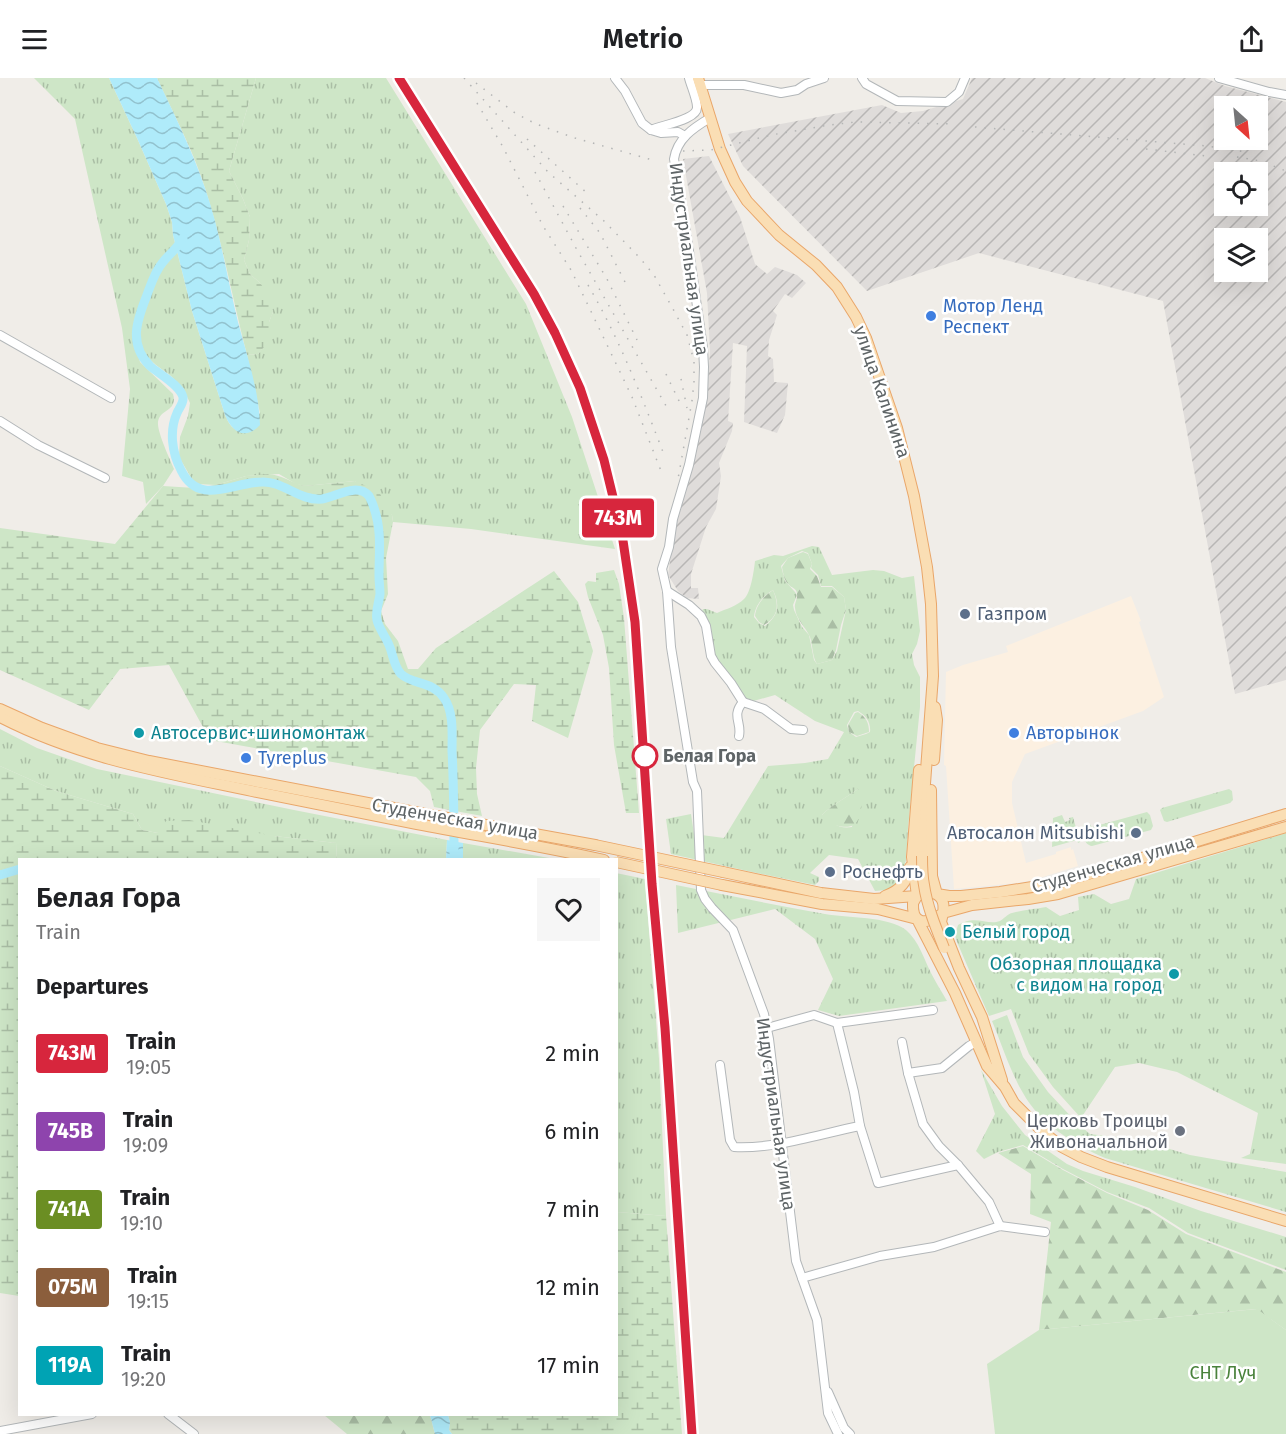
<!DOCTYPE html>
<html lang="en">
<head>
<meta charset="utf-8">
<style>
	:root { --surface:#fff; --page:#f6f6f6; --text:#202124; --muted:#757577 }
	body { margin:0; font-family:"Fira Sans",sans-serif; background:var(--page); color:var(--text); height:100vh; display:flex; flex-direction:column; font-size:22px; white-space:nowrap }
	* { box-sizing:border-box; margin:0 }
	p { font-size:20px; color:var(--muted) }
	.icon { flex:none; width:33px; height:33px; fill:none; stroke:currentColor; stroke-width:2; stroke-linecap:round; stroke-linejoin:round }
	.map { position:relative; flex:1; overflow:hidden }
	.sheet { position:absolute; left:18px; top:780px; width:600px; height:558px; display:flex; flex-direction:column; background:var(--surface); border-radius:0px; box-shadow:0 6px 24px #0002 }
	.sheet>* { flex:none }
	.badge { padding:0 12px; border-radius:4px; font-size:21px; line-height:39px }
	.needle { width:39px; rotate:153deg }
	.tools { position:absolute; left:1214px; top:18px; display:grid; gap:12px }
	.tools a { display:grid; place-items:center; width:54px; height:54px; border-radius:0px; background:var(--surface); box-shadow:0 6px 24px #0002; font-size:30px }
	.map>.badge { position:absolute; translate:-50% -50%; box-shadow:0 0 0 3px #fff }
	h2 { padding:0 18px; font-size:22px; line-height:54px }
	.round { display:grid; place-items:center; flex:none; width:63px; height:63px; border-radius:0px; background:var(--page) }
	.head { display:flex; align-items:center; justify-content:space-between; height:102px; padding:0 18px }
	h1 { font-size:28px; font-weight:600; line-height:45px }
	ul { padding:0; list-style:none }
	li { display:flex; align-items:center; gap:18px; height:78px; padding:0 18px }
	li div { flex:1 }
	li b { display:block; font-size:22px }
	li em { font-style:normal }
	li .badge { min-width:66px; font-weight:700; text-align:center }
	header { display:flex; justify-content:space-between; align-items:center; height:78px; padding:0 18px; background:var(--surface); font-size:27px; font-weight:600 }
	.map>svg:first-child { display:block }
	.commercial { fill:#fcf0e1 }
	.industrial { fill:url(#industrial-furrows); fill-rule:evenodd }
	.grass { fill:url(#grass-tufts); fill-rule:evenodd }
	.forest { fill:url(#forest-firs) }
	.wetland { fill:url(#wetland-marsh) }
	.garden { fill:#cee6c7 }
	.water { fill:url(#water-waves) }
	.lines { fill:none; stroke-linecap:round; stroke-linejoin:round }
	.river { stroke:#afebfa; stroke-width:9 }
	.minor-casing { stroke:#b3b7b9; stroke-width:10 }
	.major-casing { stroke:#e9a669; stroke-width:12 }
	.minor { stroke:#fff; stroke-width:8 }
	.major { stroke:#fadeb4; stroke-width:10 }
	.rail { stroke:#b4b5b5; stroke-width:1.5; stroke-dasharray:1.5 8; stroke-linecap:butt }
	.major-bridge-casing { stroke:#e9a669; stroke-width:12; stroke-linecap:butt }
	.major-bridge { stroke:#fadeb4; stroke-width:10 }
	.line-casing { stroke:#fff; stroke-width:14 }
	.line { stroke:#d7263d; stroke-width:9 }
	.shop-dot { fill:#3f7fe0; stroke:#fff; stroke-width:2 }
	.service-dot { fill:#5c6f8a; stroke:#fff; stroke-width:2 }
	.culture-dot { fill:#0f9aa8; stroke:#fff; stroke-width:2 }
	.stop-dot { fill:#fff; stroke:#d7263d; stroke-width:3 }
	.worship-dot { fill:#6b7280; stroke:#fff; stroke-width:2 }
	.labels { text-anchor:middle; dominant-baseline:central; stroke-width:5; stroke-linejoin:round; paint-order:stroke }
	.street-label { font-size:18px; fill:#5f6567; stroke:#fff }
	.shop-label { font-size:18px; fill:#366cbe; stroke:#fff; text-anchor:start }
	.service-label { font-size:18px; fill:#4e5e75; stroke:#fff; text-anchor:start }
	.culture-label { font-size:18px; fill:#0d838f; stroke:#fff; text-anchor:start }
	.stop-label { font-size:18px; font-weight:bold; fill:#5f6567; stroke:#fff; text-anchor:start }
	.worship-label { font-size:18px; fill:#5b616d; stroke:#fff; text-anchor:end }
	.park-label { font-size:18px; fill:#49823b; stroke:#fff }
</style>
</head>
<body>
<header><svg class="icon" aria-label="menu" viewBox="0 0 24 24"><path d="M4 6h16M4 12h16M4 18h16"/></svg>Metrio<svg class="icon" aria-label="share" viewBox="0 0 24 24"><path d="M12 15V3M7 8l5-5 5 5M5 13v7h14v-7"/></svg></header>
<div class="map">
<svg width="1286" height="1356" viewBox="0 0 1286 1356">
	<defs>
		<pattern id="industrial-furrows" width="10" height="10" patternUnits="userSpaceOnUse" patternTransform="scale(1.5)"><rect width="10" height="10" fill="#dfdcda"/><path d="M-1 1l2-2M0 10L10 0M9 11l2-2" fill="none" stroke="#b8b6b5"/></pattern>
		<pattern id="grass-tufts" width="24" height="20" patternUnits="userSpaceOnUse" patternTransform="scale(1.5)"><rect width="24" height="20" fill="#cee6c7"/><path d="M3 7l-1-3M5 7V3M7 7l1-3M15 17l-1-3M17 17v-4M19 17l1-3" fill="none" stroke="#aabea5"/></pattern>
		<pattern id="forest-firs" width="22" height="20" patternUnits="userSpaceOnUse" patternTransform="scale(1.5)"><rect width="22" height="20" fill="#cee6c7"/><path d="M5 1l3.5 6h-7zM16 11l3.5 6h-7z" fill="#aabea5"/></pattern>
		<pattern id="wetland-marsh" width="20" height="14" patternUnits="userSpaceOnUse" patternTransform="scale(1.5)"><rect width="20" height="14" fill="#cee6c7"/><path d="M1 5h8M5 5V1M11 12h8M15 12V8" fill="none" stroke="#aabea5"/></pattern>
		<pattern id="water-waves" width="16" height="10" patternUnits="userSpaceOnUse" patternTransform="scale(1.5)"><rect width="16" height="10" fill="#afebfa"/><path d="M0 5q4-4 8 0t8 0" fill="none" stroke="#92c2ce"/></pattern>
	</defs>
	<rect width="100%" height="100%" fill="#f0ede8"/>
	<polygon class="commercial" points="1131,518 1141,543 1139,544 1164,619 1143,633 1025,676 1012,704 1012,725 1026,785 1056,776 1056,774 1071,769 1071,772 1073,771 1078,788 1033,802 1016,805 954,811 946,688 944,687 946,594 963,587 1008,574 1006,568"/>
	<g class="industrial">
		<path d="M 972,0 L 1205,0 L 1225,8 L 1286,24 L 1286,602 L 1235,616 L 1163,223 L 979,175 L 867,213 L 743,88 L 728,56 L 882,27 L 901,35 L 923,33 L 963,21 ZM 1224,28 L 1257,28 L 1257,62 L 1224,62 ZM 1224,94 L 1257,94 L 1257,128 L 1224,128 ZM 1224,160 L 1257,160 L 1257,194 L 1224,194 Z"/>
		<polygon points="709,78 740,139 755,186 767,196 775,189 797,197 806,205 792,220 785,216 773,233 777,237 769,262 768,278 773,281 774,304 788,305 785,337 777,355 744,344 747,268 733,265 728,343 733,345 732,353 719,385 721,398 716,431 706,449 691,496 691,510 698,510 699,521 687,520 678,513 668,497 675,448 707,315 710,273 707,215 683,81"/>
	</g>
	<g class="grass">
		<path d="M 34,0 L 109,0 L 137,60 L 166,126 L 172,144 L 173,157 L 192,233 L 225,337 C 229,347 233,352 244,355 L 260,335 L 247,277 L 258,276 L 269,262 L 269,244 L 273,234 L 260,205 L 250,196 L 244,182 L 249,162 L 250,139 L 243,121 L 229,93 L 256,0 L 386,0 L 526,226 L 572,339 L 615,471 L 471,451 L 393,444 L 392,437 L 355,403 L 305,408 L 296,406 L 279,396 L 246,398 L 216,407 L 198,406 L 193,403 L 179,379 L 180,359 L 188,338 L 190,325 L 183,310 L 171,298 L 156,287 L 148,280 L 133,257 L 140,284 L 173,316 C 178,334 160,330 158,344 C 157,354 170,381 174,391 L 163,408 L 146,426 L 143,404 L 122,398 L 130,311 L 122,250 L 75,41 Z"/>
		<path d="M 812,468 L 819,469 L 832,497 L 873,492 L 884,493 L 902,500 L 914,498 L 920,553 L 917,566 L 912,576 L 914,587 L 920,599 L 920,629 L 908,750 L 906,782 L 902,797 L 896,806 L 887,812 L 875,813 L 858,781 L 829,777 L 810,795 L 819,799 L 819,803 L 815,807 L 752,794 L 671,776 L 666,741 L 691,736 L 694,756 L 724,760 L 768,688 L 805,685 L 828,681 L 844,654 L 815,643 L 775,617 L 750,624 L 743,623 L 715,585 L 701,536 L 703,531 L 707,531 L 717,535 C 726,531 737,528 744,521 C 751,515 754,492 755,483 L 774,477 L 783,478 ZM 802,473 L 808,475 L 812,486 L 811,490 L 818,497 L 821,508 L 832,508 L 844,519 L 846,532 L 837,573 L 832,582 L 817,586 L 814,582 L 809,557 L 802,549 L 794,532 L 793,527 L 797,517 L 795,514 L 785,503 L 781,488 L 788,480 ZM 773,512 C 780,527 779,537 765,548 L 759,545 L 754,539 C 755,527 764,517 773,512 ZM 858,633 C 866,638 871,644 870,654 L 866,656 L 856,659 L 849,654 L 847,647 L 854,634 ZM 858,711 L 852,749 C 838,751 832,745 822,737 C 833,726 846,720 858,711 Z"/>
		<polygon points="0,651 37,670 97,691 294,732 447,762 446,781 337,781 336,765 274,758 158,755 142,752 133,736 56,713 0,688"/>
		<polygon points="1229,711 1232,713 1233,722 1230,725 1167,744 1164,743 1160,732 1162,730"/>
		<path d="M 1147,734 L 1150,737 L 1153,748 L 1151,752 L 1092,768 C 1084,767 1079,753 1084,746 L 1089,745 L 1092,749 Z"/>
		<polygon points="1062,737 1065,744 1070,742 1069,740 1073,739 1080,764 1078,765 1077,762 1052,769 1053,740"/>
		<path d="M 1286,755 L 1286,1086 L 1241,1080 L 1250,1076 L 1258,1035 L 1177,994 L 1139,985 L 1115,989 L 1081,1040 L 1053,1009 L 1029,976 L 1011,931 L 989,938 L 957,864 L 955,857 L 958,847 C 976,836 987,848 1000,843 C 1004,841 1007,836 1012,835 C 1023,832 1035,831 1046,829 L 1060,838 L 1079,832 L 1078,819 L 1094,816 L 1111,826 L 1129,821 L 1136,801 Z"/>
		<polygon points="463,765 555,781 463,781"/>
		<polygon points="616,795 645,801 659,981 666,1138 617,1134"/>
		<path d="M 676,807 C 725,817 775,827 825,836 C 847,840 888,838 906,852 C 919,863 924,881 931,895 C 936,905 942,914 947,923 L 839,938 L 818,932 L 833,901 L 815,861 L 775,831 L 678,855 Z"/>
		<path d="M 1007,937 L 1023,979 L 1048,1014 L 1077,1045 L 1090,1056 L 1139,1062 L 1190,1077 L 1286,1094 L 1286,1134 L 1105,1080 C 1075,1067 1039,1045 1023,1015 C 1010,993 1002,967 992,943 Z"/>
		<polygon points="981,992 1002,1028 1025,1057 1067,1086 1083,1093 1135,1109 1201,1133 1286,1159 1286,1192 1188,1155 1149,1130 1107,1114 1063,1091 1023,1067 998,1074 984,1081 976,1073 995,1036"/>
	</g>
	<g class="forest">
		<path d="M 803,474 L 808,476 L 812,486 L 810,491 L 817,498 L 821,509 L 832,509 L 844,519 L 846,532 L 841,547 L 836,572 L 832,582 L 817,586 C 812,578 813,568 810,559 C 806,549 796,542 795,530 C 794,525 798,521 797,516 C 797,510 791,510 788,506 C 784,502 783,494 782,489 L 788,480 Z"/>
		<path d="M 773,512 C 779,527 779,538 764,547 L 759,544 L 755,538 C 756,527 764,518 773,512 Z"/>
		<path d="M 858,634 C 866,639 869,645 869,654 L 857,658 L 849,654 L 848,647 L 855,635 Z"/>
		<path d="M 858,711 L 863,714 C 860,748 858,755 823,744 L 822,737 C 833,726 846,720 858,711 Z"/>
		<polygon points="1023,1068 1063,1092 1107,1115 1148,1132 1186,1156 1286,1194 1286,1252 1256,1231 1039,1252 1051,1144 1030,1136 1031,1096 998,1075"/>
		<polygon points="324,1337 430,1337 435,1356 347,1356"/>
	</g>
	<g class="wetland">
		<path d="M 157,0 L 256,0 L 229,93 L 243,121 L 250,139 L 249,162 L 244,182 L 250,196 L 260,205 L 270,218 L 273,234 L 269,244 L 270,262 L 258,276 L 247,277 C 233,223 223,167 206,113 C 194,74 174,37 157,0 Z"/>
		<path d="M 269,396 C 282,397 292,405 305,408 L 355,403 L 379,414 L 392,437 L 393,444 L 386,480 L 388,516 L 381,533 L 385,546 L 398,563 L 408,591 L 418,591 L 436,570 L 554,493 L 578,524 L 593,573 L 568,660 L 532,643 L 536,607 L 514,606 L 480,652 L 476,690 L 477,716 L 482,738 L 434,729 L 430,713 L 416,699 L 210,662 L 169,587 L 120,591 L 89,632 L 0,592 L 0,450 L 115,466 L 163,408 L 195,410 L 216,407 L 246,398 Z"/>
		<polygon points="614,492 619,506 624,540 639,735 626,735 614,667 609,590 603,557 588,519 585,506 588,503 596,504 596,495"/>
		<polygon points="0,688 56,713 133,736 142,752 158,755 166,743 189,742 274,758 336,765 337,781 20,782 19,1218 0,1215"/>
		<polygon points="617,1134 666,1138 682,1356 452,1356 449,1352 450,1344 448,1337 616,1336"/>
	</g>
	<polygon class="garden" points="1257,1231 1286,1252 1286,1356 995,1356 987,1286 1039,1252"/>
	<g class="water">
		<path d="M 109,0 L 157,0 C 174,36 192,72 205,110 C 220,153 227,199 238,244 C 247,278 259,312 260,347 C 245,363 232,354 225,337 L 192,233 L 173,157 L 172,144 L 166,126 L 137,60 Z"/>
		<polygon points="447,762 463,765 463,781 446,781"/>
		<polygon points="430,1337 448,1337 450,1344 449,1352 452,1356 435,1356"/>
	</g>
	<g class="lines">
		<g class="river">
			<path d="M 183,160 C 178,170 169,176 163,184 C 155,193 151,206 147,217 C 137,242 128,266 150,288 C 159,296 180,307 183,319 C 184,325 179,330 177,335 C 169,353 172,375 181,392 C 199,429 232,404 262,404 C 283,403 299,423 322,421 C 336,419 357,404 369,418 C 371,422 373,426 374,430 C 382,453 379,474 379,498 C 379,504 380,510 380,516 C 379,525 375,533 377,542 C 379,551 386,559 389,567 C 393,576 394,589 401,596 C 413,607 433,603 444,620 C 454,634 452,656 452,673 C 454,709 454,745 454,782"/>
			<polyline points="0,797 20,791"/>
		</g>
		<defs>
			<g id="minor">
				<polyline points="615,0 625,13 642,45 651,52 661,55 678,54 685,58"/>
				<polyline points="862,0 866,6 897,23 947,24 959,14 965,0"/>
				<polyline points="1219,0 1269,14 1286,17"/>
				<polyline points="700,7 744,7 781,15 797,12 806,6 824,0"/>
				<path d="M 710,40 C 693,50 677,61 674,81 L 689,173 L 703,270 L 704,289 L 703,320 L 689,387 L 673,441 L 669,469 L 662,491 L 667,513 L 671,569 L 693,704 L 697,713 L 701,812 L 705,821 L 712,830 L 733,852 L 764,936 L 769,961 L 796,1183 L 817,1242 L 828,1335 L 838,1356"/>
				<path d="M 651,52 C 661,47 698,42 697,29 C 697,21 691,8 689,0"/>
				<polyline points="0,257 111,320"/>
				<polyline points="0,343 38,367 105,400"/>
				<polyline points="667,513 689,527 701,538 706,548 711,578 715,585 731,605 743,624"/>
				<path d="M 739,658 C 742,644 731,638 743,624 L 764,631 L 791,651 L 803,652"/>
				<polyline points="837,945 854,1014 860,1048 878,1105 958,1087"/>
				<polyline points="767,950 814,937 837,945 933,932"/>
				<polyline points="902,964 908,995 923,1046 939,1068 958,1087 989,1124 1000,1148"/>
				<path d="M 720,987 L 730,1062 L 734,1069 C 777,1071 819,1056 860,1048"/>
				<polyline points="908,995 942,990 969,968 976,964"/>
				<polyline points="802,1200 880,1178 934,1169 1000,1148 1045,1154"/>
				<polyline points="828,1314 844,1350 850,1356"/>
				<polyline points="168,1336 194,1356"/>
				<polyline points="0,1353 92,1336"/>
			</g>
			<g id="major">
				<polyline points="698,0 720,71 735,104 747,123 779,157 816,187 837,209 856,239 866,260 897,350 914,418 927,489 931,526 933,598 922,746 922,778"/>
				<polyline points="0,631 42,650 97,670 149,683 420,735 595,767"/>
				<path d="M 0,639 C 79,680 166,695 252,713 C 307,724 362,735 417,746 C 479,758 542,768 604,782"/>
				<polyline points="934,682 937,642 935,629"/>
				<polyline points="931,712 932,798 937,816 949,818 961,818 1000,814 1063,804 1286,736"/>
				<polyline points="723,794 821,815 874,821 917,818 912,779 919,692"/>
				<polyline points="722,807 822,826 878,831 917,841 955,915 987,988 1005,1009 1014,1025 1043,1054 1062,1069 1081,1079 1107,1089 1286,1143"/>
				<path d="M 930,814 C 942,817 945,824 943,835 C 928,846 912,849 913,825 L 917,818 Z"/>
				<path d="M 885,818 C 901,812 907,804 910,789"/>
				<polyline points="1002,1002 982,939 959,890 941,844 943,835 972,827 1028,821 1058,816 1286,749"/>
			</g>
		</defs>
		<use href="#minor" class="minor-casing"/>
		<use href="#major" class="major-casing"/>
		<use href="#minor" class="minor"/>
		<use href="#major" class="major"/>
		<g class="rail">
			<path d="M 394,0 C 424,48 454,95 484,143 C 514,191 544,238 567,289 C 603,370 622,458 632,545 L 649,807 L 661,951 L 688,1356"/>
			<polyline points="464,0 548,94 604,143 639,179 654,197 673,231 687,257 694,283 694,304 692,323 678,401"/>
			<polyline points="476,5 515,35 536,46 575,60 656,83"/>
			<polyline points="477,25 503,69 543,148 571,192 586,223 632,319 663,398"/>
			<polyline points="975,49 1207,68 1247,74"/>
			<polyline points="527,61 588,116"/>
			<polyline points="1146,71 1206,78"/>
			<polyline points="683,73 711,72 771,57 829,47 856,44 954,46"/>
			<polyline points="1237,79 1261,83 1286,93"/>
			<polyline points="535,94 576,170 669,333"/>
			<polyline points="563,128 607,201 637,262"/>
			<polyline points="580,130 600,155 627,208"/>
			<path d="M 588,207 C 619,260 641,317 663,374"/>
			<polyline points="666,296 680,325"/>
			<polyline points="681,301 687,330"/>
		</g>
		<defs>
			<g id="major-bridge">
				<polyline points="595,767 723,794"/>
				<path d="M 922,778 C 922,788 922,797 924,807 C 927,828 936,850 944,870"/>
				<polyline points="616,784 722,807"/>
			</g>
		</defs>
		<use href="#major-bridge" class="major-bridge-casing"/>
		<use href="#major-bridge" class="major-bridge"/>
	</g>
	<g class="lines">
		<defs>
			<polyline id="line" points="399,0 534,216 555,255 580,310 604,382 622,456 635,544 652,806 665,950 692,1356"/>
		</defs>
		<use href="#line" class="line-casing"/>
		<use href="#line" class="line"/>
	</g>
	<g class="shop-dot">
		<circle cx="931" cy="238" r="6"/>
		<circle cx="1014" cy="655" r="6"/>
		<circle cx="246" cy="680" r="6"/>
	</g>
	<g class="service-dot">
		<circle cx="965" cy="536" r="6"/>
		<circle cx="1136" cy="755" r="6"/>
		<circle cx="830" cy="794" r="6"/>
	</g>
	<g class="culture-dot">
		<circle cx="139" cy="655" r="6"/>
		<circle cx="950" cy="854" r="6"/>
		<circle cx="1174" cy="896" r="6"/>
	</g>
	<circle class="stop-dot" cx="645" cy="678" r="12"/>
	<circle class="worship-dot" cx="1180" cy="1053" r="6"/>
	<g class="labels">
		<g class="street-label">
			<text transform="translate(689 181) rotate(82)">Индустриальная улица</text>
			<text transform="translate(882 314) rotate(71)">улица Калинина</text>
			<text transform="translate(455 741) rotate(10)">Студенческая улица</text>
			<text transform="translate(1113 786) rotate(-16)">Студенческая улица</text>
			<text transform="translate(776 1036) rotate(82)">Индустриальная улица</text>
		</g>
		<g class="shop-label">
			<text x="943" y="228">Мотор Ленд<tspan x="943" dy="21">Респект</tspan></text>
			<text x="1026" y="655">Авторынок</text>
			<text x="258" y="680">Tyreplus</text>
		</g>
		<g class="service-label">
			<text x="977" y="536">Газпром</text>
			<text x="1124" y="755" text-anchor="end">Автосалон Mitsubishi</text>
			<text x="842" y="794">Роснефть</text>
		</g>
		<g class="culture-label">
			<text x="151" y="655">Автосервис+шиномонтаж</text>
			<text x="962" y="854">Белый город</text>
			<text x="1162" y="886" text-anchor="end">Обзорная площадка<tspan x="1162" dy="21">с видом на город</tspan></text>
		</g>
		<g class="stop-label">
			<text x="663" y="678">Белая Гора</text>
		</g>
		<g class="worship-label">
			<text x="1168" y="1043">Церковь Троицы<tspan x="1168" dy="21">Живоначальной</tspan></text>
		</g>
		<g class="park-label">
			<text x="1223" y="1295">СНТ Луч</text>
		</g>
	</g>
</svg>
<div class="tools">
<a><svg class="needle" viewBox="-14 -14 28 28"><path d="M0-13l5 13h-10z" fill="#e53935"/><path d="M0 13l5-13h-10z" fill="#757577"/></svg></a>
<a><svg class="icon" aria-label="locate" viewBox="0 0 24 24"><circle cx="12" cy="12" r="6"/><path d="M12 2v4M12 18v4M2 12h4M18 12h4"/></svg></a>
<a><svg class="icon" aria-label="layers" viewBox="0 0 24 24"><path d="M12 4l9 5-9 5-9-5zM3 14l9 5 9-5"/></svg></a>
</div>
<b class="badge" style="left:618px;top:440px;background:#d7263d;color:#fff">743М</b>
<section class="sheet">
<div class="head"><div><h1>Белая Гора</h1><p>Train</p></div><a class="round"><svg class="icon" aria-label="heart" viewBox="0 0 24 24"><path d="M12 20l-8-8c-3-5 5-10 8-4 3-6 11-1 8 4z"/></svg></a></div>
<h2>Departures</h2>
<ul>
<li><span class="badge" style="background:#d7263d;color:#fff">743М</span><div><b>Train</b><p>19:05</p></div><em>2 min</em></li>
<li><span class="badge" style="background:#8e44ad;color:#fff">745В</span><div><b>Train</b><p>19:09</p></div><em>6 min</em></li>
<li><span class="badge" style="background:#6b8e23;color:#fff">741А</span><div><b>Train</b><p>19:10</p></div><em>7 min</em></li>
<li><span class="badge" style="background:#8b5e3c;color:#fff">075М</span><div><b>Train</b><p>19:15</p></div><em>12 min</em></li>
<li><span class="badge" style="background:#00a3b4;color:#fff">119А</span><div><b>Train</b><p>19:20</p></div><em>17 min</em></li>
</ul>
</section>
</div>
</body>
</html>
